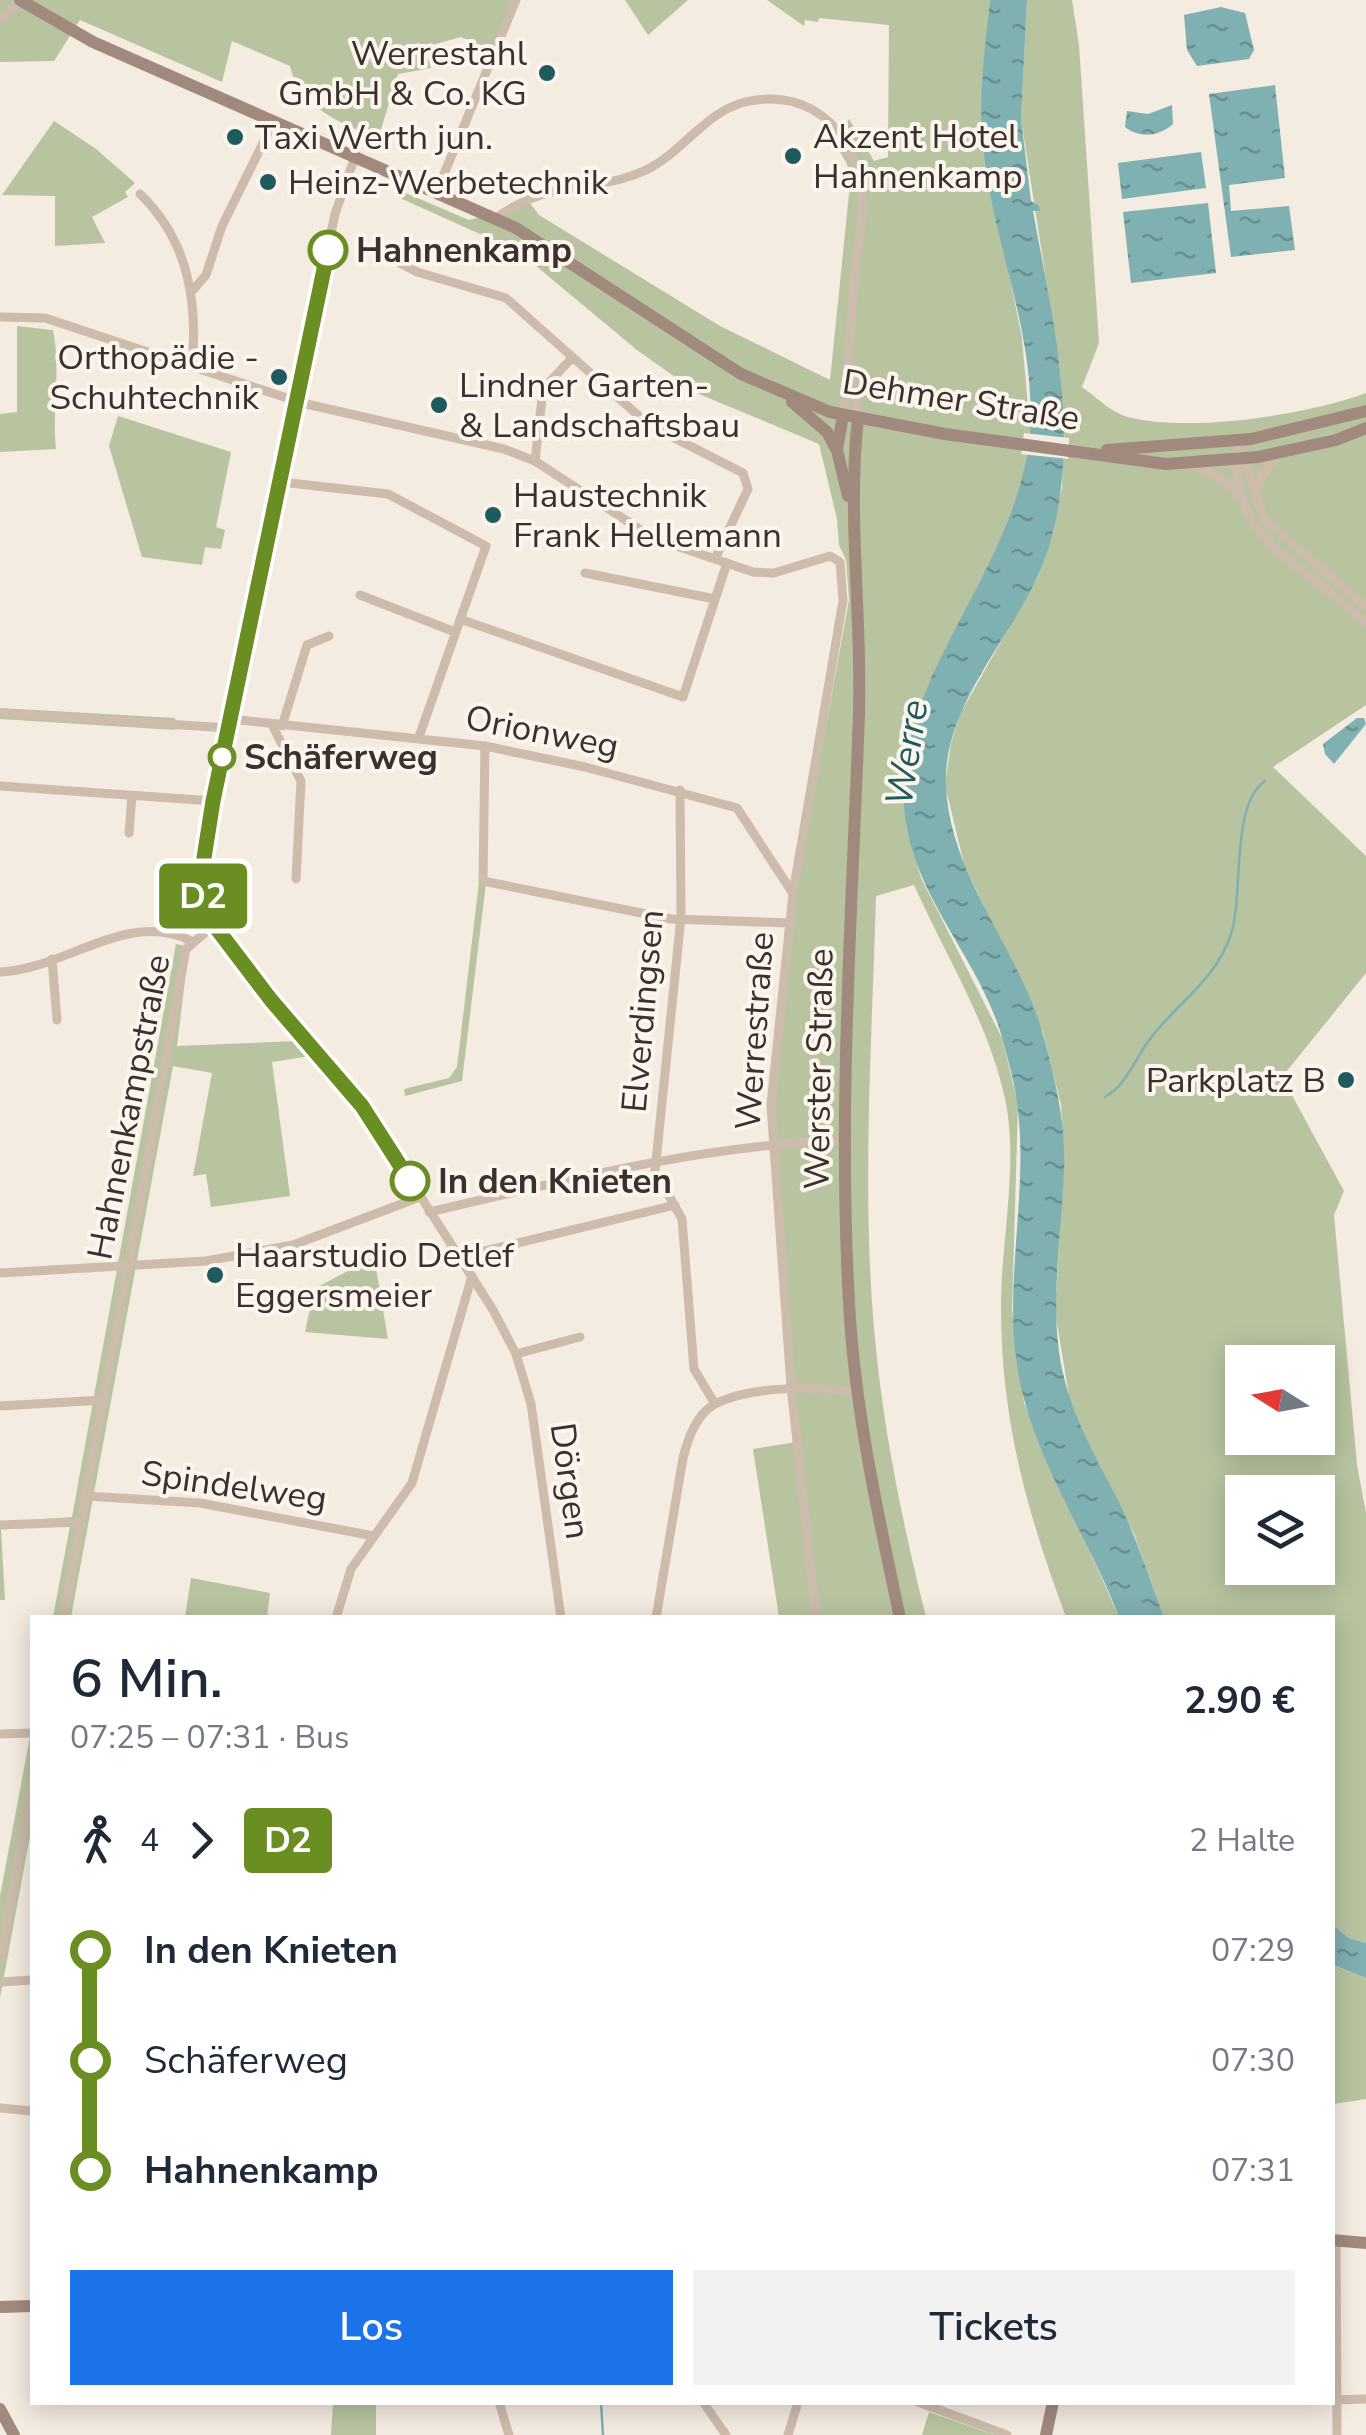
<!DOCTYPE html>
<html lang="de">
<head>
<meta charset="utf-8">
<style>
	:root { --surface:#fff; --page:#f2f2f3; --text:#1f2937; --muted:#747a83; --accent:#1a73e8 }
	body { margin:0; font-family:"Nunito Sans",sans-serif; background:var(--page); color:var(--text); height:100vh; display:flex; flex-direction:column; font-size:38px; white-space:nowrap }
	* { box-sizing:border-box; margin:0 }
	p { font-size:32px; color:var(--muted) }
	.icon { flex:none; width:55px; height:55px; fill:none; stroke:currentColor; stroke-width:2; stroke-linecap:round; stroke-linejoin:round }
	.map { position:relative; flex:1; overflow:hidden }
	.details { position:absolute; left:30px; top:1615px; width:1305px; height:790px; display:flex; flex-direction:column; background:var(--surface); border-radius:0px; box-shadow:0 5px 25px #0003 }
	.details>* { flex:none }
	.badge { padding:0 20px; border-radius:8px; font-size:35px; line-height:65px }
	.needle { width:65px; rotate:281deg }
	.controls { position:absolute; left:1225px; top:1345px; display:grid; gap:20px }
	.controls a { display:grid; place-items:center; width:110px; height:110px; border-radius:0px; background:var(--surface); box-shadow:0 5px 25px #0003; font-size:50px }
	.map>.badge { position:absolute; translate:-50% -50%; box-shadow:0 0 0 5px #fff }
	.legs { display:flex; align-items:center; gap:15px; height:110px; padding:0 40px; font-size:32px }
	.legs p { margin-inline-start:auto }
	.summary { display:flex; align-items:center; justify-content:space-between; height:170px; padding:0 40px }
	h1 { font-size:55px; font-weight:600; line-height:75px }
	.cta { display:flex; gap:20px; margin-top:auto; padding:20px 40px }
	.cta a { flex:1; height:115px; border-radius:0px; background:var(--accent); color:#fff; font-size:40px; font-weight:600; line-height:115px; text-align:center }
	.cta a+a { background:var(--page); color:var(--text) }
	ul { padding:0 40px; list-style:none }
	li { display:flex; align-items:center; gap:35px; height:110px; font-size:38px }
	li i { display:grid; place-items:center; width:15px; height:100%; margin:0 12px; background:currentColor }
	li i::after { content:''; width:25px; height:25px; margin:-12px; border:8px solid; border-radius:50%; background:var(--surface) }
	li p { margin-inline-start:auto }
	li:first-child i { background:linear-gradient(#0000 50%,currentColor 0) }
	li:last-child i { background:linear-gradient(currentColor 50%,#0000 0) }
	.map>svg:first-child { display:block }
	.green { fill:#b8c4a0; fill-rule:evenodd }
	.water { fill:url(#water-ripples) }
	.pier { fill:#f4ebe1 }
	.lines { fill:none; stroke-linecap:round; stroke-linejoin:round }
	.stream { stroke:#7fb0b2; stroke-width:2.5 }
	.street { stroke:#cdbbac; stroke-width:9 }
	.secondary { stroke:#a18a7d; stroke-width:12 }
	.line-1-casing { stroke:#fff; stroke-width:22 }
	.line-1 { stroke:#6b8e23; stroke-width:15 }
	.poi-dot { fill:#1f5a5e; stroke:#fbf5ee; stroke-width:4 }
	.stop-1-dot { fill:#fff; stroke:#6b8e23; stroke-width:5 }
	.labels { text-anchor:middle; dominant-baseline:central; stroke-width:8; stroke-linejoin:round; paint-order:stroke }
	.poi-label { font-size:35px; fill:#3b302b; stroke:#fbf5ee; text-anchor:start }
	.stop-label { font-size:35px; font-weight:bold; fill:#3b302b; stroke:#fbf5ee; text-anchor:start }
	.street-label { font-size:35px; fill:#3b302b; stroke:#fbf5ee }
	.water-label { font-size:38px; font-style:italic; fill:#1f5a5e; stroke:#fbf5ee }
</style>
</head>
<body>
<div class="map">
<svg width="1366" height="2435" viewBox="0 0 1366 2435">
	<defs>
		<pattern id="water-ripples" width="26" height="14" patternUnits="userSpaceOnUse" patternTransform="scale(2.5)"><rect width="26" height="14" fill="#7fb0b2"/><path d="M2 4q2-2 4 0t4 0M15 11q2-2 4 0t4 0" fill="none" stroke="#699091"/></pattern>
	</defs>
	<rect width="100%" height="100%" fill="#f4ebe1"/>
	<g class="green">
		<path d="M 0,0 L 519,0 L 496,52 L 461,37 L 425,47 L 431,68 L 398,74 L 378,139 C 344,124 299,108 290,66 L 232,41 L 222,82 L 80,20 L 54,61 L 0,62 Z"/>
		<polygon points="625,0 688,0 648,35"/>
		<path d="M 767,0 L 990,0 L 982,85 L 983,144 L 1022,338 L 1030,429 L 1023,480 L 1005,536 L 971,601 L 906,826 L 921,878 L 1002,1038 L 1018,1104 L 1012,1310 L 1024,1403 L 1119,1617 L 1066,1617 C 1027,1512 1001,1421 1001,1307 C 1001,1242 1017,1174 1007,1109 C 993,1030 946,957 914,885 L 876,896 C 872,1044 861,1192 875,1339 C 884,1434 903,1525 926,1617 L 779,1617 L 753,1449 L 796,1442 L 772,1106 L 797,885 L 849,600 L 846,560 L 839,545 L 837,519 L 819,444 L 699,394 L 637,350 L 518,251 L 402,199 L 401,191 L 469,220 L 530,203 L 539,215 L 720,326 L 830,380 L 850,184 L 847,164 L 832,138 L 849,119 L 874,161 L 888,157 L 889,25 L 819,18 L 818,22 L 805,20 L 804,26 Z"/>
		<path d="M 1027,0 L 1072,0 L 1079,45 L 1099,343 L 1082,387 C 1096,397 1112,413 1128,417 C 1190,433 1306,415 1366,393 L 1366,705 L 1273,767 L 1366,856 L 1366,973 L 1282,1077 L 1344,1191 L 1334,1215 L 1357,1465 L 1366,1513 L 1366,1943 L 1349,1938 L 1333,1925 L 1332,1618 L 1164,1617 L 1134,1534 L 1071,1408 L 1055,1311 L 1064,1169 L 1061,1105 L 1043,1032 L 964,864 L 945,785 L 951,743 L 960,714 L 1038,576 L 1062,488 L 1064,419 L 1060,369 L 1021,119 ZM 1242,1362 L 1318,1362 L 1318,1438 L 1242,1438 ZM 1242,1492 L 1318,1492 L 1318,1568 L 1242,1568 Z"/>
		<polygon points="54,121 96,149 135,183 125,192 128,197 92,217 105,243 55,246 55,196 2,195"/>
		<path d="M 17,326 L 53,330 C 61,370 52,408 56,449 L 0,452 L 0,414 L 17,412 Z"/>
		<polygon points="118,416 231,452 216,527 225,530 221,549 205,547 202,565 142,557 109,446"/>
		<polygon points="0,708 175,718 175,730 0,719"/>
		<polygon points="479,882 486,883 462,1081 405,1096 404,1089 449,1078 457,1067"/>
		<polygon points="176,944 189,947 177,1046 297,1041 310,1056 272,1062 290,1196 211,1207 206,1174 193,1176 212,1073 173,1066 71,1617 53,1617 70,1526 1,1529 5,1600 0,1600 0,1522 72,1517"/>
		<polygon points="374,1257 388,1339 305,1332 314,1289"/>
		<polygon points="191,1578 270,1593 267,1617 185,1617"/>
		<polygon points="32,1726 32,1825 0,1998 0,1896"/>
		<polygon points="1332,1965 1366,1978 1366,2099 1333,2104"/>
		<polygon points="333,2403 376,2403 376,2435 331,2435"/>
		<polygon points="929,2412 994,2435 922,2435"/>
	</g>
	<g class="water">
		<path d="M 990,0 L 1027,0 L 1021,119 L 1031,201 L 1039,206 L 1040,211 L 1033,211 C 1053,321 1082,436 1049,546 C 1025,628 942,698 946,786 C 950,878 1021,951 1044,1038 C 1056,1082 1066,1125 1064,1171 C 1062,1232 1051,1292 1059,1352 C 1067,1408 1092,1449 1117,1498 C 1136,1536 1149,1577 1164,1617 L 1119,1617 C 1087,1532 1027,1451 1016,1358 C 1005,1274 1029,1187 1017,1103 C 1015,1084 1009,1064 1004,1045 C 981,951 896,887 904,778 C 913,656 1021,559 1030,429 C 1036,332 991,240 983,144 C 978,96 985,48 990,0 Z"/>
		<polygon points="1221,7 1245,13 1254,50 1249,59 1197,66 1187,50 1184,15"/>
		<polygon points="1275,85 1285,178 1229,185 1231,211 1289,206 1295,250 1231,257 1209,94"/>
		<path d="M 1172,105 L 1173,124 C 1160,136 1140,139 1125,127 L 1127,111 L 1148,114 Z"/>
		<polygon points="1201,152 1206,188 1122,199 1118,163"/>
		<polygon points="1208,203 1216,273 1131,283 1123,212"/>
		<polygon points="1357,718 1364,718 1366,724 1334,764 1325,754 1323,744"/>
		<polygon points="1333,1925 1349,1938 1366,1943 1366,1978 1333,1965"/>
	</g>
	<polygon class="pier" points="1024,433 1069,438 1068,459 1021,454"/>
	<g class="lines">
		<g class="stream">
			<path d="M 1105,1097 C 1126,1085 1134,1062 1147,1043 C 1174,1005 1216,981 1231,934 C 1244,895 1230,805 1265,781"/>
			<polyline points="601,2402 603,2435"/>
		</g>
		<g class="street">
			<polyline points="0,20 21,0"/>
			<polyline points="356,154 335,214 213,801 201,883 214,925 271,1001 363,1106 493,1310 516,1354 531,1404 561,1618"/>
			<polyline points="437,191 516,0"/>
			<path d="M 140,194 C 189,241 198,303 192,367"/>
			<path d="M 496,218 C 553,177 591,195 646,170 C 682,153 705,112 745,102 C 815,86 860,137 862,203 C 863,229 856,253 854,279 C 851,324 849,369 843,415"/>
			<polyline points="394,260 417,272 506,298 649,425 743,473 748,489 715,559"/>
			<polyline points="193,290 206,275 222,226 274,121"/>
			<polyline points="0,317 45,318 302,403 504,449 535,461 653,538 753,572 774,573 830,556 840,562 843,601 793,893 771,1105 791,1386 816,1618"/>
			<polyline points="853,367 858,418"/>
			<path d="M 1238,441 C 1224,542 1307,563 1366,624"/>
			<polyline points="1243,456 1264,519 1366,607"/>
			<polyline points="535,461 543,389 571,359"/>
			<polyline points="1189,464 1221,478 1239,495"/>
			<polyline points="281,482 388,494 486,546 419,737"/>
			<polyline points="1256,494 1262,475 1280,453"/>
			<polyline points="585,573 715,599"/>
			<polyline points="360,595 455,632"/>
			<polyline points="460,619 683,697 727,563"/>
			<polyline points="0,713 228,728"/>
			<polyline points="230,719 485,746 585,767 737,808 792,892"/>
			<polyline points="272,725 301,781 296,879"/>
			<polyline points="282,726 307,645 329,636"/>
			<polyline points="485,746 483,881 671,919 790,923"/>
			<polyline points="0,786 213,801"/>
			<polyline points="680,790 681,917 655,1171 682,1219 694,1369 715,1404"/>
			<polyline points="129,833 132,796"/>
			<polyline points="52,959 57,1020"/>
			<path d="M 0,972 C 64,970 129,908 191,941"/>
			<path d="M 429,1212 C 566,1180 704,1145 845,1140"/>
			<polyline points="460,1257 675,1205"/>
			<polyline points="0,1273 206,1261 293,1245 420,1197"/>
			<polyline points="516,1354 580,1337"/>
			<polyline points="0,1406 103,1400"/>
			<polyline points="86,1496 200,1503 374,1536"/>
			<polyline points="0,1525 80,1522"/>
			<polyline points="63,1618 186,949 214,925"/>
			<polyline points="336,1618 351,1569 412,1483 472,1276"/>
			<path d="M 656,1618 L 683,1458 C 688,1439 696,1414 715,1404 C 749,1386 821,1385 857,1394"/>
			<polyline points="0,1734 32,1733"/>
			<polyline points="0,1961 32,1782"/>
			<polyline points="0,1982 32,1980"/>
			<polyline points="0,2108 32,2111"/>
			<polyline points="1336,2240 1337,2435"/>
			<polyline points="1335,2400 1366,2399"/>
			<polyline points="499,2402 509,2435"/>
			<polyline points="703,2402 726,2435"/>
			<polyline points="918,2402 1007,2435"/>
			<polyline points="788,2435 798,2402"/>
		</g>
		<g class="secondary">
			<polyline points="20,0 93,42 516,228 741,374 830,412 945,434 1166,464 1258,457 1336,440 1366,428"/>
			<polyline points="792,402 827,432 836,449"/>
			<polyline points="843,415 837,450 848,496"/>
			<path d="M 858,418 C 847,516 862,615 859,713 C 852,915 837,1117 850,1319 C 857,1420 879,1519 900,1618"/>
			<polyline points="1107,450 1251,439 1366,411"/>
			<polyline points="1332,2240 1366,2243"/>
			<polyline points="0,2307 32,2306"/>
			<polyline points="0,2409 14,2435"/>
			<polyline points="1046,2435 1053,2402"/>
		</g>
	</g>
	<g class="lines">
		<defs>
			<polyline id="line-1" points="328,250 213,801 200,883 214,925 271,1000 362,1106 410,1181"/>
		</defs>
		<use href="#line-1" class="line-1-casing"/>
		<use href="#line-1" class="line-1"/>
	</g>
	<g class="poi-dot">
		<circle cx="547" cy="73" r="10"/>
		<circle cx="235" cy="137" r="10"/>
		<circle cx="793" cy="156" r="10"/>
		<circle cx="268" cy="182" r="10"/>
		<circle cx="279" cy="377" r="10"/>
		<circle cx="439" cy="405" r="10"/>
		<circle cx="493" cy="515" r="10"/>
		<circle cx="1346" cy="1080" r="10"/>
		<circle cx="215" cy="1275" r="10"/>
	</g>
	<g class="stop-1-dot">
		<circle cx="328" cy="250" r="18"/>
		<circle cx="222" cy="757" r="12"/>
		<circle cx="410" cy="1181" r="18"/>
	</g>
	<g class="labels">
		<g class="poi-label">
			<text x="527" y="53" text-anchor="end">Werrestahl<tspan x="527" dy="40">GmbH &amp; Co. KG</tspan></text>
			<text x="813" y="136">Akzent Hotel<tspan x="813" dy="40">Hahnenkamp</tspan></text>
			<text x="255" y="137">Taxi Werth jun.</text>
			<text x="288" y="182">Heinz-Werbetechnik</text>
			<text x="259" y="357" text-anchor="end">Orthopädie -<tspan x="259" dy="40">Schuhtechnik</tspan></text>
			<text x="459" y="385">Lindner Garten-<tspan x="459" dy="40">&amp; Landschaftsbau</tspan></text>
			<text x="513" y="495">Haustechnik<tspan x="513" dy="40">Frank Hellemann</tspan></text>
			<text x="1326" y="1080" text-anchor="end">Parkplatz B</text>
			<text x="235" y="1255">Haarstudio Detlef<tspan x="235" dy="40">Eggersmeier</tspan></text>
		</g>
		<g class="stop-label">
			<text x="356" y="250">Hahnenkamp</text>
			<text x="244" y="757">Schäferweg</text>
			<text x="438" y="1181">In den Knieten</text>
		</g>
		<g class="street-label">
			<text transform="translate(961 400) rotate(9)">Dehmer Straße</text>
			<text transform="translate(542 732) rotate(11)">Orionweg</text>
			<text transform="translate(643 1011) rotate(-85)">Elverdingsen</text>
			<text transform="translate(755 1031) rotate(-86)">Werrestraße</text>
			<text transform="translate(819 1069) rotate(-89)">Werster Straße</text>
			<text transform="translate(129 1107) rotate(-79)">Hahnenkampstraße</text>
			<text transform="translate(570 1481) rotate(82)">Dörgen</text>
			<text transform="translate(234 1486) rotate(8)">Spindelweg</text>
		</g>
		<g class="water-label">
			<text transform="translate(907 753) rotate(-81)">Werre</text>
		</g>
	</g>
</svg>
<div class="controls">
<a><svg class="needle" viewBox="-14 -14 28 28"><path d="M0-13l5 13h-10z" fill="#e53935"/><path d="M0 13l5-13h-10z" fill="#747a83"/></svg></a>
<a><svg class="icon" aria-label="layers" viewBox="0 0 24 24"><path d="M12 4l9 5-9 5-9-5zM3 14l9 5 9-5"/></svg></a>
</div>
<b class="badge" style="left:203px;top:896px;background:#6b8e23;color:#fff">D2</b>
<section class="details">
<div class="summary"><div><h1>6 Min.</h1><p>07:25 – 07:31 · Bus</p></div><b>2.90 €</b></div>
<div class="legs"><svg class="icon" aria-label="walk" viewBox="0 0 24 24"><circle cx="13" cy="4" r="2"/><path d="M13 8l-2 6 4 7M11 14l-3 7M7 12l3-4h3l4 4"/></svg>4<svg class="icon" aria-label="forward" viewBox="0 0 24 24"><path d="M9 5l7 7-7 7"/></svg><b class="badge" style="background:#6b8e23;color:#fff">D2</b><p>2 Halte</p></div>
<ul>
<li><i style="color:#6b8e23"></i><b>In den Knieten</b><p>07:29</p></li>
<li><i style="color:#6b8e23"></i><span>Schäferweg</span><p>07:30</p></li>
<li><i style="color:#6b8e23"></i><b>Hahnenkamp</b><p>07:31</p></li>
</ul>
<div class="cta"><a>Los</a><a>Tickets</a></div>
</section>
</div>
</body>
</html>
